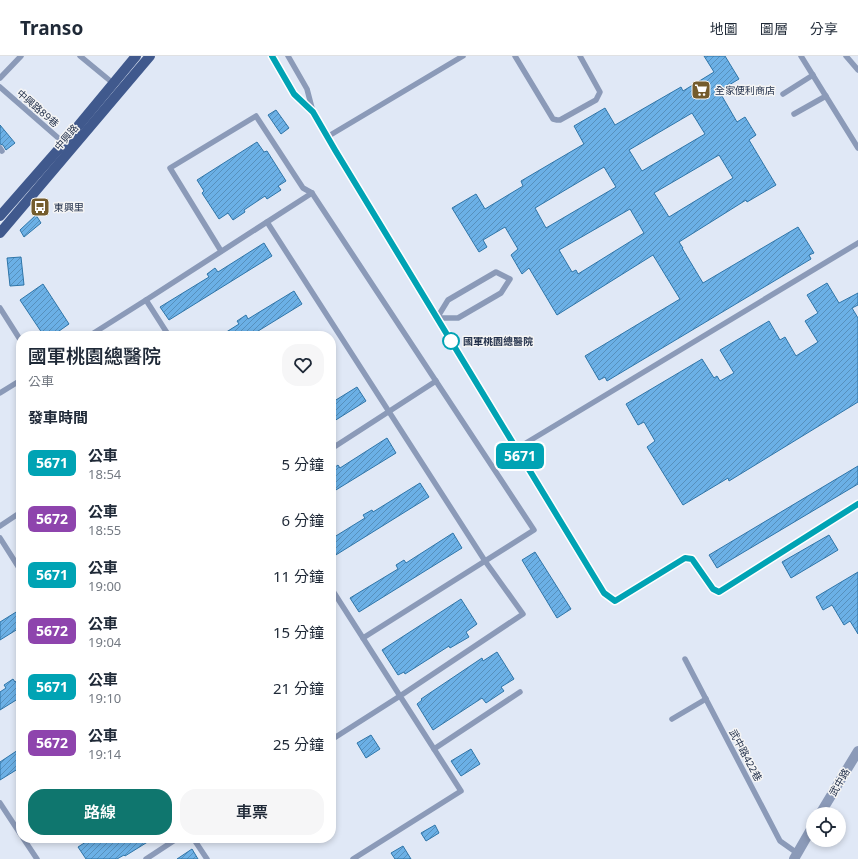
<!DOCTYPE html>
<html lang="zh-TW">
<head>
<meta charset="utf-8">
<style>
	:root { --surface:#fff; --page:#f6f6f7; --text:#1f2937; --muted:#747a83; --line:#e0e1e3; --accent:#0f766e }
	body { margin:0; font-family:"Noto Sans","Noto Sans TC",sans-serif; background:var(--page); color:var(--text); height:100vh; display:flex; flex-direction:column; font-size:15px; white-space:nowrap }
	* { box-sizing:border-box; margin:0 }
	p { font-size:13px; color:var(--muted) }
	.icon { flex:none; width:22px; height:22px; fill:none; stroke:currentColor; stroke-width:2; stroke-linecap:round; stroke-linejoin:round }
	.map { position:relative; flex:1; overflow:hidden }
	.details { position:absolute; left:16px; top:275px; width:320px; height:512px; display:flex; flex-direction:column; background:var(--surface); border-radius:16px; box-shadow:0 2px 6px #0003 }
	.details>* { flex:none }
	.badge { padding:0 8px; border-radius:6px; font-size:14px; line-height:26px }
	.buttons { position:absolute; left:806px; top:751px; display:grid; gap:8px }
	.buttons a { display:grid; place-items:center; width:40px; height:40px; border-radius:50%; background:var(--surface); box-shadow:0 2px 6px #0003; font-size:20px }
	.map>.badge { position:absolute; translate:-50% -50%; box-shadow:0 0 0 2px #fff }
	h2 { padding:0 12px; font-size:15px; line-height:36px }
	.round { display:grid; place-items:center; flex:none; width:42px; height:42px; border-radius:16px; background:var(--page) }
	.overview { display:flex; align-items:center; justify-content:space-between; height:68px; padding:0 12px }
	h1 { font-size:19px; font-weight:600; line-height:30px }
	.action { display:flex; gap:8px; margin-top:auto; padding:8px 12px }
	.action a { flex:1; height:46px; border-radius:16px; background:var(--accent); color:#fff; font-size:16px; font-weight:600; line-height:46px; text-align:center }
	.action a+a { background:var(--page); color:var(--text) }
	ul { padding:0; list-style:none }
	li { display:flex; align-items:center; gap:12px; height:56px; padding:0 12px }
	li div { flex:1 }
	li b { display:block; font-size:15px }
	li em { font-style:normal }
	li .badge { min-width:44px; font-weight:700; text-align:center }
	header { display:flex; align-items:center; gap:24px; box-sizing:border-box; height:56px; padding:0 20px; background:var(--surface); border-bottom:1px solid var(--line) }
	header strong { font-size:19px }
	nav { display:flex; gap:22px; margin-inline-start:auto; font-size:14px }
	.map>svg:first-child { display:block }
	.building { fill:url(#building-hatch); stroke:#2f75a8; fill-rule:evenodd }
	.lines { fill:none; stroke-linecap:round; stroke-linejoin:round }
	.lane { stroke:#8b9ab8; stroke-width:5.5 }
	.street { stroke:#8b9ab8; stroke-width:10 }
	.primary { stroke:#40598d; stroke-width:10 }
	.line-casing { stroke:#fff; stroke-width:9 }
	.line { stroke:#00a3b4; stroke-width:6 }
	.stop-dot { fill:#fff; stroke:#00a3b4; stroke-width:2 }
	.labels { text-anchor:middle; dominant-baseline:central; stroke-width:3; stroke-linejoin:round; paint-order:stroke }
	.poi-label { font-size:10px; fill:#1f2d48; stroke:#f5f5f5; text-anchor:start }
	.street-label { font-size:10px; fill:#1f2d48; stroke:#f5f5f5 }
	.stop-label { font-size:10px; font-weight:bold; fill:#1f2d48; stroke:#f5f5f5; text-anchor:start }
</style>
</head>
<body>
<header>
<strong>Transo</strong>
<nav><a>地圖</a><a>圖層</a><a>分享</a></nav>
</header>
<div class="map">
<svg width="858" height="803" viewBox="0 0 858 803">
	<defs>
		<pattern id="building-hatch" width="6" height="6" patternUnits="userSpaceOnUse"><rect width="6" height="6" fill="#6bb0e6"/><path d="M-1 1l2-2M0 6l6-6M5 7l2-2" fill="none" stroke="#5790bc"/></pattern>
	</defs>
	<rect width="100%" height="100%" fill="#e0e8f6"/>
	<g class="building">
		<path d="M 704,0 L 725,0 L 739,23 L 719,35 L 737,66 L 745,61 L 756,79 L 749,84 L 776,129 L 747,146 L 746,144 L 679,186 L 683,192 L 682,192 L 703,227 L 798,171 L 814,197 L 809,199 L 811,203 L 607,325 L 605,321 L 599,324 L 585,300 L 680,243 L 653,199 L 557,259 L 529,212 L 522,218 L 511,199 L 518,193 L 505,171 L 483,184 L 487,191 L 479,196 L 452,152 L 476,138 L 485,153 L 523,130 L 521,125 L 584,88 L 574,70 L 605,52 L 615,69 L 681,31 L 683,35 L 714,16 ZM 692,57 L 705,78 L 642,115 L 629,94 ZM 719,99 L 733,122 L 669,161 L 654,137 ZM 604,111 L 616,131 L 546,172 L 535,152 ZM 630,153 L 644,177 L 578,218 L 576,214 L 572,216 L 559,194 Z"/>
		<polygon points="276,54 289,72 281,78 268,59"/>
		<polygon points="0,69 15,87 6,94 3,89 0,88"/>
		<polygon points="257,86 264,96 267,95 286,125 278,130 281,134 267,143 265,140 244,154 245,156 233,164 228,157 219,163 202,137 204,135 197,124"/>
		<polygon points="36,159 41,167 24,181 20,174"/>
		<polygon points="264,187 272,200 169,264 160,251 209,221 207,218 215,212 218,216"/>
		<polygon points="21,201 24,229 10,230 7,202"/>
		<polygon points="827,227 839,247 858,237 858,249 852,252 858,262 858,346 729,425 728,422 683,449 647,391 655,385 644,366 638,369 626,348 702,303 714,322 717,320 720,325 734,317 720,294 769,265 780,284 785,281 796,300 818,286 805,265 818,257 807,239"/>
		<polygon points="43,228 69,268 52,280 44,280 20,244"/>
		<polygon points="294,235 302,248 250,280 220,280 239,268 237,265 246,259 248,263"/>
		<polygon points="357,331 366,345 331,367 331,347"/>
		<polygon points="387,382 396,397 331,437 331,414 338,409 340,412"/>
		<polygon points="858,410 858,428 717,512 709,499"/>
		<polygon points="420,427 429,441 331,502 331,483 365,462 363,459 372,454 373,456"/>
		<polygon points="453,477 462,492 359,556 350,542 398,513 396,509 404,504 406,507"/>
		<polygon points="829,479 838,494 791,522 782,506"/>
		<polygon points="535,496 571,553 557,562 522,504"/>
		<polygon points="858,516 858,578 850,565 844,569 832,549 823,554 816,541"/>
		<polygon points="461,543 477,568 466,576 469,581 450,592 449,590 405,618 404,616 398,619 382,594"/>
		<polygon points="21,553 21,571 0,584 0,566"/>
		<polygon points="497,596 514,623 501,631 504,635 486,647 482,642 433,674 417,648 422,644 421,643 482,602 483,605"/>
		<polygon points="21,622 21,641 0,654 0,636 6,632 4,629 13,623 15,626"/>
		<polygon points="371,679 380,693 366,702 357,687"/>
		<polygon points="21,692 21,711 0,724 0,706"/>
		<polygon points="471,693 480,708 461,720 451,705"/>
		<polygon points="435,769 439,777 426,785 421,777"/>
		<polygon points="92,782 154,782 125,800 124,799 117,803 86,803 78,791"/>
		<polygon points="403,790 411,803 395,803 391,797"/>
		<polygon points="192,793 198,803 177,803"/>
	</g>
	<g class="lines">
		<g class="lane">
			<polyline points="80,0 114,28"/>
			<polyline points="272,0 294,38 313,55"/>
			<polyline points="288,0 307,33 313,56 327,81 604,537 615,545 685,502 692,503 713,533 719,536 858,448"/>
			<polyline points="515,0 553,63 557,64 560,64 596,44 600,36 580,0"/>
			<polyline points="801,0 858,92"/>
			<polyline points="846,0 858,14"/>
			<polyline points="0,22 21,0"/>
			<polyline points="0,31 64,87"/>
			<polyline points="783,38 813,19"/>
			<polyline points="794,58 826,40"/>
			<polyline points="327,81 463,0"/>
			<polyline points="0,92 2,95"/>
			<polyline points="267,166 485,505 523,558 400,640 461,735 353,803"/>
			<polyline points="221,195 170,112 256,60 303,132 312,137"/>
			<polygon points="496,216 510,223 501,237 458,262 437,262 448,244"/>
			<polyline points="146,244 312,137 534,474 363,582"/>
			<polyline points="0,252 21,285"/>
			<polyline points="89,280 146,244 169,280"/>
			<polyline points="0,337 21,324"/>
			<polyline points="331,393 436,325"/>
			<polyline points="516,393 858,187"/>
			<polyline points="0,470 21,456"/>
			<polyline points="0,482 21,515"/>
			<polyline points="331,532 400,640 331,684"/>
			<polyline points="685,603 780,785 797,797"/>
			<polyline points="672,663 706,643"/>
			<polyline points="434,693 520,636"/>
			<polyline points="0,747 21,779"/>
			<polyline points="23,782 37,803"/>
			<polyline points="193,782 207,803"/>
			<polyline points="146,803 178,782"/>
		</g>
		<g class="street">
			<polyline points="820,758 858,695"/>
			<polyline points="794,803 813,770"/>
		</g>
		<g class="primary">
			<polyline points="0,160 64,87 136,0"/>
			<polyline points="0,177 150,0"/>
		</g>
	</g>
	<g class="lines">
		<defs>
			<polyline id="line" points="272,0 294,38 313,56 335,94 604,537 615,545 685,502 692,503 713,533 719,536 858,448"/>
		</defs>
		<use href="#line" class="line-casing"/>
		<use href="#line" class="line"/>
	</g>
	<defs>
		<symbol id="supermarket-square" viewBox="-11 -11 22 22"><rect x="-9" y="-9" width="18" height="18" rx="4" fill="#745c2d" stroke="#f5f5f5"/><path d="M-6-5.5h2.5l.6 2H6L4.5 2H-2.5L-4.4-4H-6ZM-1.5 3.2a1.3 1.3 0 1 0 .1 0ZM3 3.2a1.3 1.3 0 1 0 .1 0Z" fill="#fff"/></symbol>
		<symbol id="bus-square" viewBox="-11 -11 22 22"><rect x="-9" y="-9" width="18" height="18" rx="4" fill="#745c2d" stroke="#f5f5f5"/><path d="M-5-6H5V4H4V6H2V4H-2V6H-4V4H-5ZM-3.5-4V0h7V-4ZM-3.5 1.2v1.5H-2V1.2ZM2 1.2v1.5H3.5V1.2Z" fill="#fff"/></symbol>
	</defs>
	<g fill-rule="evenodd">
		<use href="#supermarket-square" x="690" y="23" width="22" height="22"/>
		<use href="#bus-square" x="29" y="140" width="22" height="22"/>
	</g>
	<circle class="stop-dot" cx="451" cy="285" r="8"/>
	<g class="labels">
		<g class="poi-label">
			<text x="715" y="34">全家便利商店</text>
			<text x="54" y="151">東興里</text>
		</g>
		<g class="street-label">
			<text transform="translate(38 52) rotate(41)">中興路89巷</text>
			<text transform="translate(66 81) rotate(-49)">中興路</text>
			<text transform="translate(746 699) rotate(62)">武中路422巷</text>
			<text transform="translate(839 726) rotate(-60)">武中路</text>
		</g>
		<g class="stop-label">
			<text x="463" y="285">國軍桃園總醫院</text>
		</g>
	</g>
</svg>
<div class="buttons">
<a><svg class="icon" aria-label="locate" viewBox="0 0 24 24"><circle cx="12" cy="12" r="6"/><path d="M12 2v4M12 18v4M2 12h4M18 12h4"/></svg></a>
</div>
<b class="badge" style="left:520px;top:400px;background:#00a3b4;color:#fff">5671</b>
<section class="details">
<div class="overview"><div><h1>國軍桃園總醫院</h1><p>公車</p></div><a class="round"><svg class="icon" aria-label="heart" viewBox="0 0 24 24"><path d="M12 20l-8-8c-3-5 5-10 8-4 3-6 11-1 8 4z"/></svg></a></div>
<h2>發車時間</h2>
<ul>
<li><span class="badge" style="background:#00a3b4;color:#fff">5671</span><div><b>公車</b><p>18:54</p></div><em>5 分鐘</em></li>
<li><span class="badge" style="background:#8e44ad;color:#fff">5672</span><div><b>公車</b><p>18:55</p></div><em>6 分鐘</em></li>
<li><span class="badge" style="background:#00a3b4;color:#fff">5671</span><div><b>公車</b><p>19:00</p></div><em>11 分鐘</em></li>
<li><span class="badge" style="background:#8e44ad;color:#fff">5672</span><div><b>公車</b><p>19:04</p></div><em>15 分鐘</em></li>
<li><span class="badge" style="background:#00a3b4;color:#fff">5671</span><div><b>公車</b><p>19:10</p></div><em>21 分鐘</em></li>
<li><span class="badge" style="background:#8e44ad;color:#fff">5672</span><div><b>公車</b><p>19:14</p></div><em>25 分鐘</em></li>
</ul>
<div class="action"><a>路線</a><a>車票</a></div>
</section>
</div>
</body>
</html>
